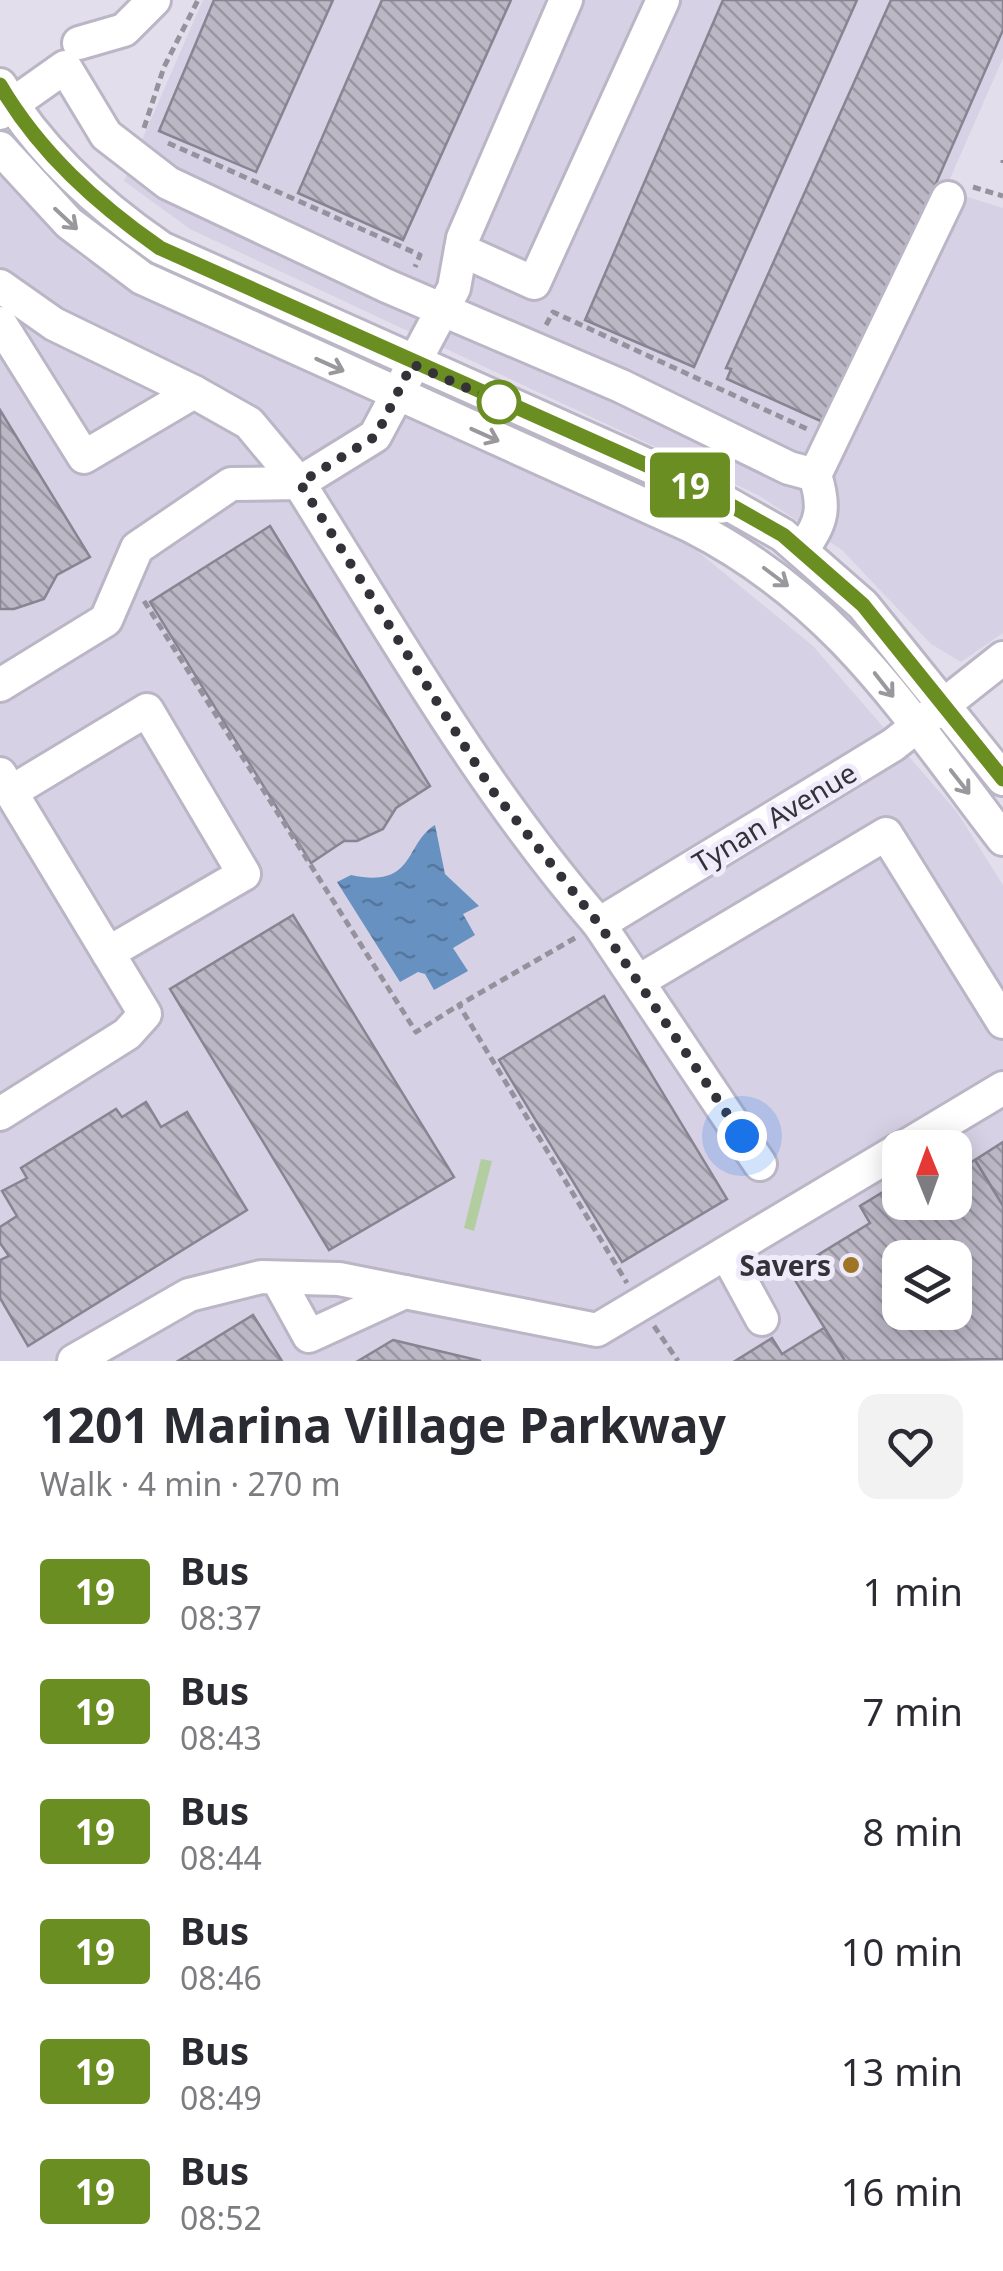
<!DOCTYPE html>
<html lang="en">
<head>
<meta charset="utf-8">
<style>
	:root { --surface:#fff; --page:#f2f2f3; --text:#2b2b33; --muted:#7c7c81 }
	body { margin:0; font-family:"Noto Sans",sans-serif; background:var(--page); color:var(--text); height:100vh; display:flex; flex-direction:column; font-size:38px; white-space:nowrap }
	* { box-sizing:border-box; margin:0 }
	p { font-size:32px; color:var(--muted) }
	.icon { flex:none; width:55px; height:55px; fill:none; stroke:currentColor; stroke-width:2; stroke-linecap:round; stroke-linejoin:round }
	.map { position:relative; height:1361px; overflow:hidden }
	.side { display:flex; flex-direction:column; background:var(--surface); flex:1 }
	.side>* { flex:none }
	.badge { padding:0 20px; border-radius:8px; font-size:35px; line-height:65px }
	.needle { width:65px; rotate:359deg }
	.tools { position:absolute; left:882px; top:1130px; display:grid; gap:20px }
	.tools a { display:grid; place-items:center; width:90px; height:90px; border-radius:20px; background:var(--surface); box-shadow:0 5px 25px #0003; font-size:50px }
	.you { position:absolute; width:50px; height:50px; margin:-25px; border:8px solid #fff; border-radius:50%; background:#1a73e8; box-shadow:0 0 0 15px #1a73e833 }
	.map>.badge { position:absolute; translate:-50% -50%; box-shadow:0 0 0 5px #fff }
	.round { display:grid; place-items:center; flex:none; width:105px; height:105px; border-radius:20px; background:var(--page) }
	.summary { display:flex; align-items:center; justify-content:space-between; height:170px; padding:0 40px }
	h1 { font-size:48px; font-weight:700; line-height:75px }
	ul { padding:0; list-style:none }
	li { display:flex; align-items:center; gap:30px; height:120px; padding:0 40px }
	li div { flex:1 }
	li b { display:block; font-size:38px }
	li em { font-style:normal }
	li .badge { min-width:110px; font-weight:700; text-align:center }
	.map>svg:first-child { display:block }
	.built { fill:#d7d1e5; fill-rule:evenodd }
	.grass { fill:#b2cea1 }
	.water { fill:url(#water-ripples) }
	.building { fill:url(#building-back-hatch); stroke:#888492; stroke-width:2.5; fill-rule:evenodd }
	.lines { fill:none; stroke-linecap:round; stroke-linejoin:round }
	.minor-casing { stroke:#bbb6c5; stroke-width:38 }
	.path { stroke:#96929d; stroke-width:5; stroke-dasharray:8 5; stroke-linecap:butt }
	.minor { stroke:#fff; stroke-width:32 }
	.oneway { stroke:#9a989c }
	.line-casing { stroke:#fff; stroke-width:22 }
	.line { stroke:#6b8e23; stroke-width:15 }
	.walk { stroke:#343238; stroke-width:10; stroke-dasharray:0 18 }
	.stop-dot { fill:#fff; stroke:#6b8e23; stroke-width:5 }
	.poi-dot { fill:#9f7424; stroke:#efebfa; stroke-width:4 }
	.labels { text-anchor:middle; dominant-baseline:central; stroke-width:10; stroke-linejoin:round; paint-order:stroke }
	.street-label { font-size:28px; fill:#343238; stroke:#efebfa }
	.poi-label { font-size:28px; font-weight:bold; fill:#343238; stroke:#efebfa; text-anchor:end }
</style>
</head>
<body>
<div class="map">
<svg width="1003" height="1361" viewBox="0 0 1003 1361">
	<defs>
		<pattern id="water-ripples" width="26" height="14" patternUnits="userSpaceOnUse" patternTransform="scale(2.5)"><rect width="26" height="14" fill="#6791c0"/><path d="M2 4q2-2 4 0t4 0M15 11q2-2 4 0t4 0" fill="none" stroke="#56779d"/></pattern>
		<pattern id="building-back-hatch" width="6" height="6" patternUnits="userSpaceOnUse" patternTransform="scale(2.5)"><rect width="6" height="6" fill="#bbb7c5"/><path d="M-1 5l2 2M0 0l6 6M5-1l2 2" fill="none" stroke="#9995a1"/></pattern>
	</defs>
	<rect width="100%" height="100%" fill="#e2deec"/>
	<g class="built">
		<polygon points="203,0 1003,0 1003,58 945,190 1003,208 1003,633 961,662 931,644 842,550 758,495 190,229 124,181"/>
		<path d="M 0,176 L 83,259 L 226,336 L 690,545 L 813,646 L 957,812 L 1003,885 L 1003,1361 L 0,1361 ZM 900,1148 L 955,1148 L 955,1202 L 900,1202 ZM 900,1258 L 955,1258 L 955,1312 L 900,1312 Z"/>
	</g>
	<polygon class="grass" points="481,1159 492,1161 474,1231 464,1228"/>
	<path class="water" d="M 435,825 L 445,874 L 479,906 L 463,914 L 475,935 L 453,948 L 468,971 L 434,990 L 425,974 L 418,972 L 400,982 L 337,882 L 351,875 C 416,889 404,844 435,825 Z"/>
	<g class="building">
		<polygon points="214,0 333,0 256,172 159,131"/>
		<polygon points="382,0 511,0 403,240 298,193"/>
		<polygon points="723,0 857,0 694,367 585,320"/>
		<polygon points="891,0 1003,0 1003,30 906,252 823,422 727,379 731,369 726,368"/>
		<polygon points="0,410 90,557 57,575 44,599 14,609 0,609"/>
		<polygon points="270,526 430,786 396,808 383,829 357,841 344,841 311,863 150,602"/>
		<polygon points="293,915 454,1177 329,1250 170,989"/>
		<polygon points="604,996 727,1199 622,1262 499,1060"/>
		<polygon points="146,1102 161,1127 187,1112 247,1210 28,1346 0,1298 0,1260 9,1256 0,1243 0,1227 17,1216 2,1191 27,1178 21,1168 116,1109 122,1117"/>
		<polygon points="1003,1142 1003,1206 975,1160"/>
		<path d="M 975,1160 L 1003,1206 L 1003,1359 L 845,1361 L 790,1272 L 870,1223 L 860,1206 L 883,1192 L 893,1209 L 905,1202 L 955,1202 L 955,1172 ZM 900,1258 L 955,1258 L 955,1312 L 900,1312 Z"/>
		<polygon points="253,1315 282,1361 178,1361"/>
		<polygon points="824,1328 845,1361 735,1361 772,1338 782,1354"/>
		<polygon points="393,1340 481,1361 358,1361"/>
	</g>
	<g class="lines">
		<defs>
			<g id="minor">
				<polyline points="79,43 124,30 154,0"/>
				<path d="M 0,85 C 40,152 97,204 161,248 L 707,492 L 783,535 L 863,605 L 1003,779"/>
				<polyline points="0,113 65,67 106,135 168,183 387,286 621,386 789,468 815,475 948,198"/>
				<path d="M 0,148 L 69,223 L 142,278 L 691,526 C 837,600 906,713 1003,839"/>
				<polyline points="461,250 534,283 663,0"/>
				<polyline points="0,286 54,324 194,392"/>
				<polyline points="0,323 84,457 194,392 249,423 299,483 375,436 454,288 463,238 566,0"/>
				<path d="M 803,548 C 823,522 825,506 815,475"/>
				<path d="M 0,685 L 106,620 L 137,548 L 231,484 L 299,483 C 394,634 482,789 599,924 L 893,745 L 1003,658"/>
				<polyline points="0,774 145,1014 127,1034 0,1114"/>
				<polyline points="11,792 147,710 244,874 108,953"/>
				<polyline points="599,924 760,1164"/>
				<polyline points="639,981 886,834 1003,1022"/>
				<polyline points="903,1148 1003,1088"/>
				<polyline points="726,1253 762,1319"/>
				<polyline points="277,1278 309,1336 405,1292"/>
				<polyline points="74,1361 189,1295 261,1277 339,1279 597,1330 900,1149"/>
			</g>
		</defs>
		<use href="#minor" class="minor-casing"/>
		<g class="path">
			<polyline points="144,128 164,67 198,0"/>
			<polyline points="168,143 420,255 415,267"/>
			<polyline points="1003,160 1003,163"/>
			<polyline points="973,187 1003,196"/>
			<polyline points="546,325 553,312 807,429"/>
			<polyline points="144,601 416,1032 459,1005"/>
			<polyline points="575,938 459,1005 627,1283"/>
			<polyline points="654,1326 678,1361"/>
		</g>
		<use href="#minor" class="minor"/>
	</g>
	<defs><path id="oneway-shaft" d="M-6 0H5M1.5-3L5.5 0L1.5 3" fill="none" stroke-width="1.6" stroke-linecap="round" stroke-linejoin="round" transform="scale(2.5)"/></defs>
	<g class="oneway">
		<use href="#oneway-shaft" transform="translate(66 219) rotate(43)"/>
		<use href="#oneway-shaft" transform="translate(330 365) rotate(24)"/>
		<use href="#oneway-shaft" transform="translate(485 435) rotate(24)"/>
		<use href="#oneway-shaft" transform="translate(776 577) rotate(37)"/>
		<use href="#oneway-shaft" transform="translate(884 685) rotate(52)"/>
		<use href="#oneway-shaft" transform="translate(960 782) rotate(52)"/>
	</g>
	<g class="lines">
		<defs>
			<path id="line" d="M 0,85 C 40,153 97,204 160,248 L 707,492 L 783,535 L 863,605 L 1003,779"/>
		</defs>
		<use href="#line" class="line-casing"/>
		<use href="#line" class="line"/>
		<polyline class="walk" points="499,402 412,364 376,436 300,483 492,790 599,924 742,1136"/>
	</g>
	<circle class="stop-dot" cx="499" cy="402" r="20"/>
	<circle class="poi-dot" cx="851" cy="1265" r="10"/>
	<g class="labels">
		<g class="street-label">
			<text transform="translate(774 817) rotate(-31)">Tynan Avenue</text>
		</g>
		<g class="poi-label">
			<text x="831" y="1265">Savers</text>
		</g>
	</g>
</svg>
<div class="tools">
<a><svg class="needle" viewBox="-14 -14 28 28"><path d="M0-13l5 13h-10z" fill="#e53935"/><path d="M0 13l5-13h-10z" fill="#7c7c81"/></svg></a>
<a><svg class="icon" aria-label="layers" viewBox="0 0 24 24"><path d="M12 4l9 5-9 5-9-5zM3 14l9 5 9-5"/></svg></a>
</div>
<div class="you" style="left:742px;top:1136px"></div>
<b class="badge" style="left:690px;top:485px;background:#6b8e23;color:#fff">19</b>
</div>
<section class="side">
<div class="summary"><div><h1>1201 Marina Village Parkway</h1><p>Walk · 4 min · 270 m</p></div><a class="round"><svg class="icon" aria-label="heart" viewBox="0 0 24 24"><path d="M12 20l-8-8c-3-5 5-10 8-4 3-6 11-1 8 4z"/></svg></a></div>
<ul>
<li><span class="badge" style="background:#6b8e23;color:#fff">19</span><div><b>Bus</b><p>08:37</p></div><em>1 min</em></li>
<li><span class="badge" style="background:#6b8e23;color:#fff">19</span><div><b>Bus</b><p>08:43</p></div><em>7 min</em></li>
<li><span class="badge" style="background:#6b8e23;color:#fff">19</span><div><b>Bus</b><p>08:44</p></div><em>8 min</em></li>
<li><span class="badge" style="background:#6b8e23;color:#fff">19</span><div><b>Bus</b><p>08:46</p></div><em>10 min</em></li>
<li><span class="badge" style="background:#6b8e23;color:#fff">19</span><div><b>Bus</b><p>08:49</p></div><em>13 min</em></li>
<li><span class="badge" style="background:#6b8e23;color:#fff">19</span><div><b>Bus</b><p>08:52</p></div><em>16 min</em></li>
</ul>
</section>
</body>
</html>
